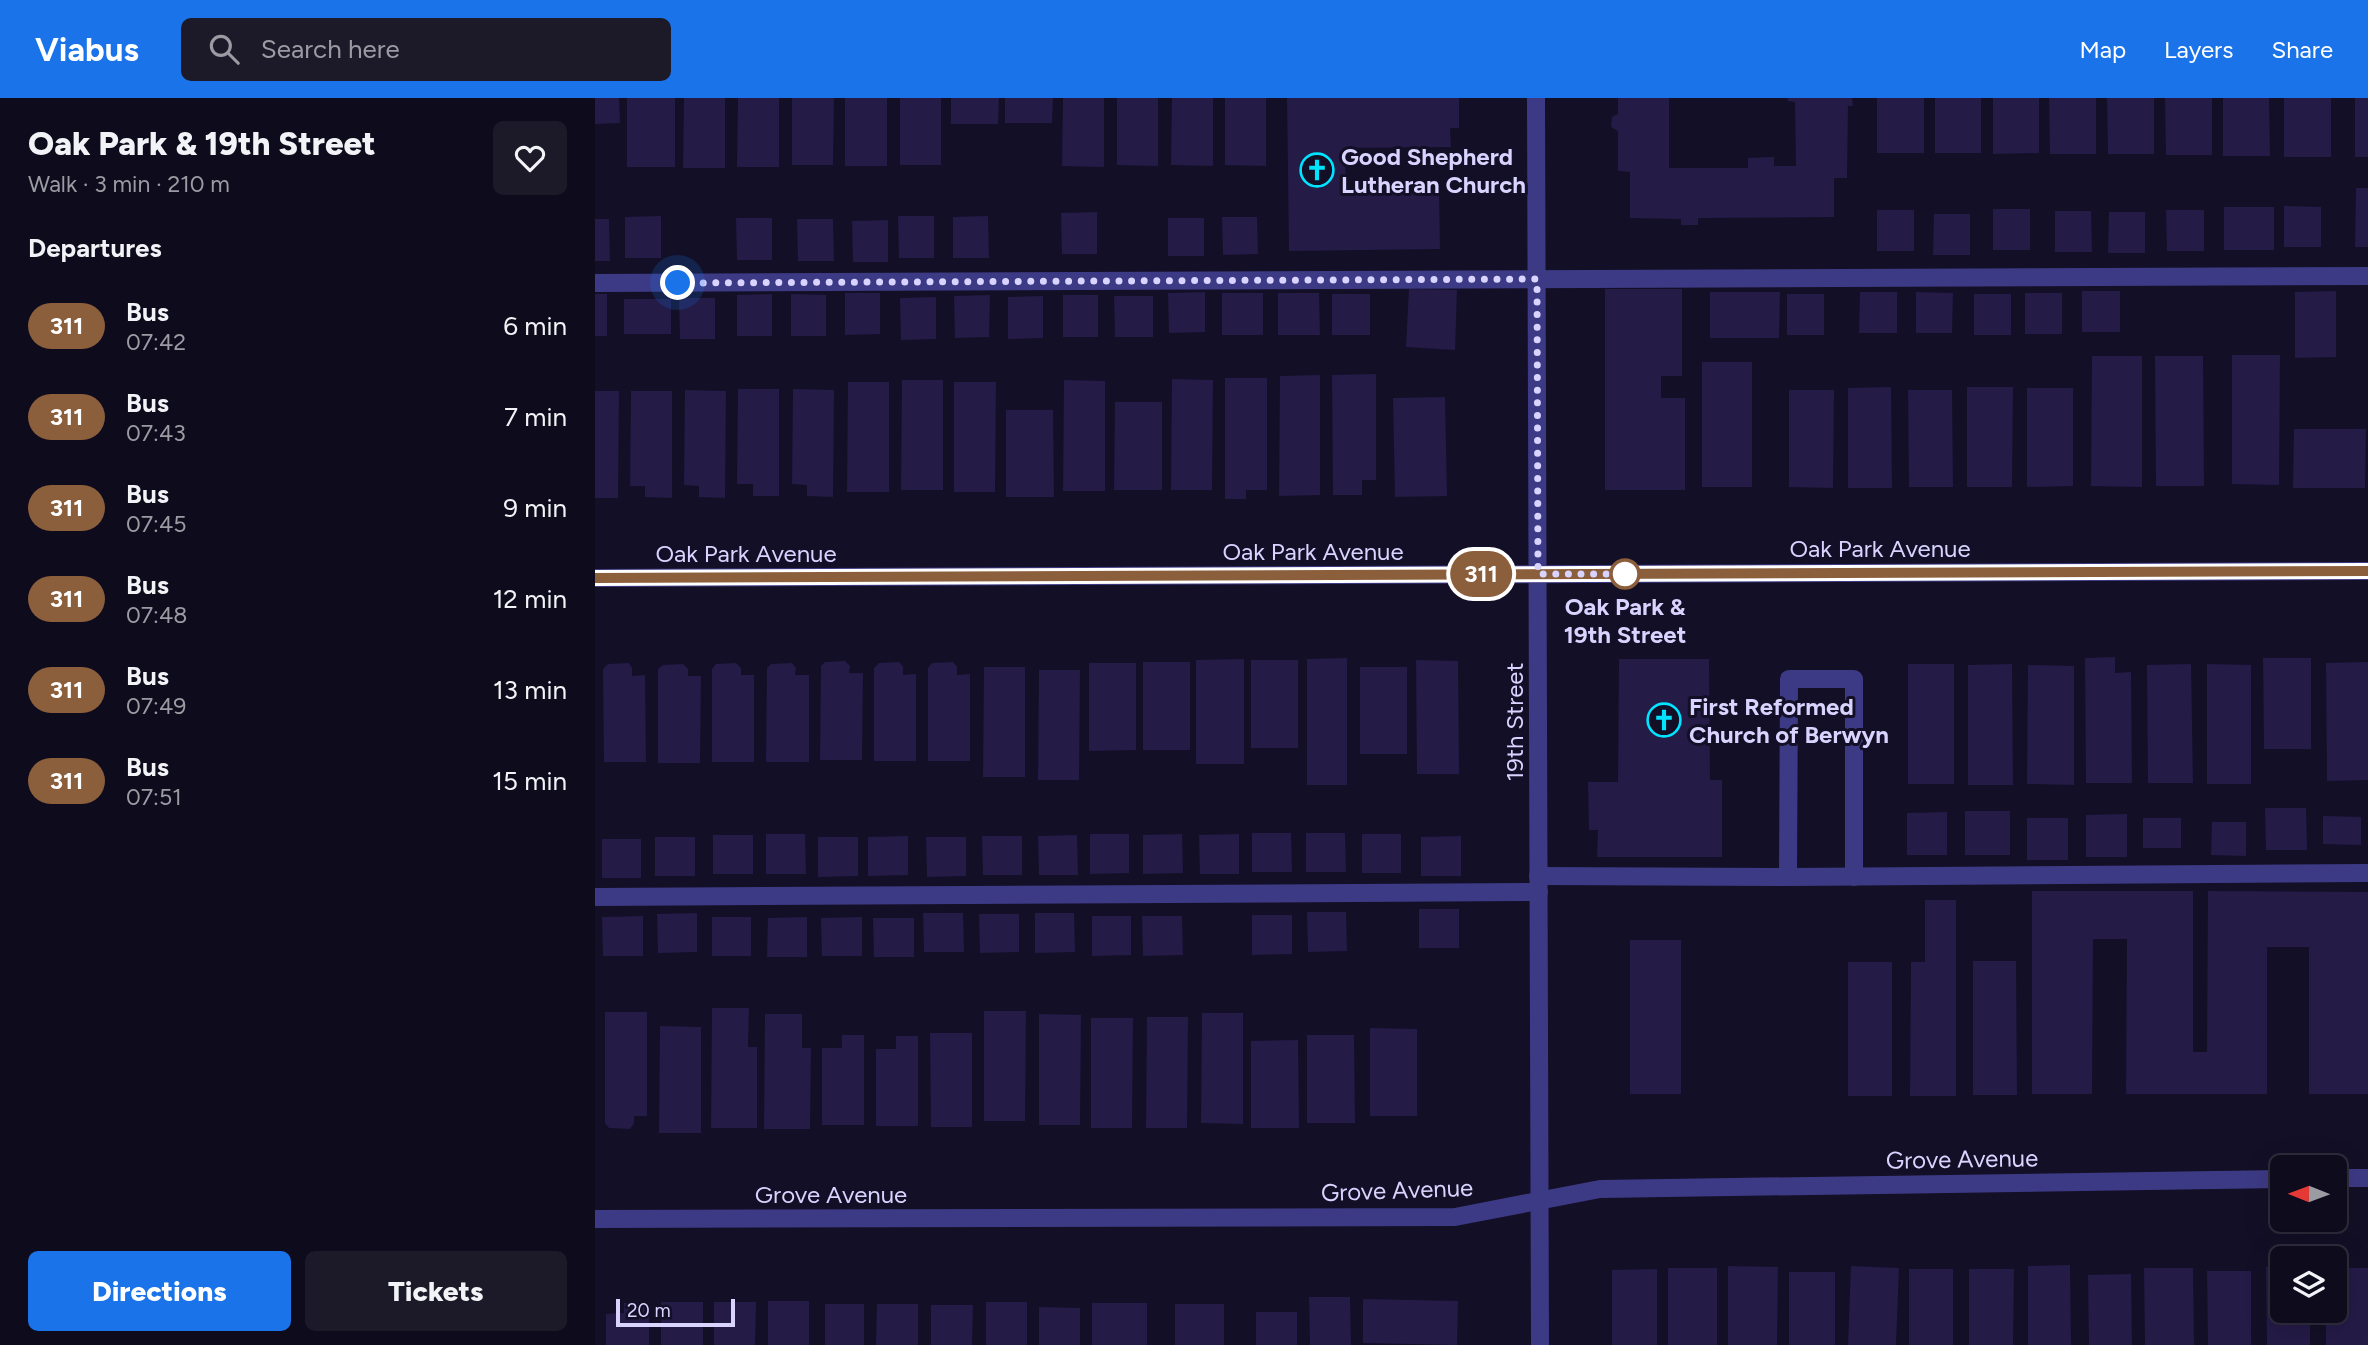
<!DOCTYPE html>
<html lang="en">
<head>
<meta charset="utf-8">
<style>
	:root { --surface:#0e0b1c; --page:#1c1929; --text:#f1f3f6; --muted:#9b9ba3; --line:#2e2b3b; --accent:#1a73e8 }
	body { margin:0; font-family:Figtree,sans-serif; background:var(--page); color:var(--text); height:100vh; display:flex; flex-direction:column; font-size:26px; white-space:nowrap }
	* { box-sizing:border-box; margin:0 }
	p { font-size:23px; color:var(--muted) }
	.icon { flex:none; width:38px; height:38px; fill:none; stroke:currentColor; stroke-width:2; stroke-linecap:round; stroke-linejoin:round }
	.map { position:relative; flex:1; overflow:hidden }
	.side { display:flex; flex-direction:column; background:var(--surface); width:595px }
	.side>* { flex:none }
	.badge { padding:0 14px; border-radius:23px; font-size:24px; line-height:46px }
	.needle { width:46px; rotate:271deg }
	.fabs { position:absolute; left:1675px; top:1057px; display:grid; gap:14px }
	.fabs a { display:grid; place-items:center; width:77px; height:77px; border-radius:10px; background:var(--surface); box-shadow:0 7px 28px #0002,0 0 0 2px var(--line); font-size:35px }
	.scale { position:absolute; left:21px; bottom:18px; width:119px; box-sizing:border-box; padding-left:7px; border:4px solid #d9d4ff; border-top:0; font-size:19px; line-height:24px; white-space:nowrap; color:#d9d4ff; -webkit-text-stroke:5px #130f26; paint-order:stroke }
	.you { position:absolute; width:35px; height:35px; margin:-18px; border:5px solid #fff; border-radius:50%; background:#1a73e8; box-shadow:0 0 0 10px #1a73e833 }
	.map>.badge { position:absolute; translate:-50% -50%; box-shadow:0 0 0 4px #fff }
	h2 { padding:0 28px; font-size:26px; line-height:63px }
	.round { display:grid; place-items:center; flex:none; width:74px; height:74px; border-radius:10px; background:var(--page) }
	.summary { display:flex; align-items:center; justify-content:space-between; height:119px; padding:0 28px }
	h1 { font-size:33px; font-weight:800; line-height:52px }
	.cta { display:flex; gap:14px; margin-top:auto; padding:14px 28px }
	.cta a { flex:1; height:80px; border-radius:10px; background:var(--accent); color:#fff; font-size:28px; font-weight:800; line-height:80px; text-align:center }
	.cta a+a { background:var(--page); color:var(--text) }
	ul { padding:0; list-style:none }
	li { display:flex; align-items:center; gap:21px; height:91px; padding:0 28px }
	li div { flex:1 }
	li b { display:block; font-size:26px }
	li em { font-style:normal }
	li .badge { min-width:77px; font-weight:700; text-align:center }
	header { display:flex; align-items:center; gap:42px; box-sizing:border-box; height:98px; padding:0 35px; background:var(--accent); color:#fff }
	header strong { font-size:33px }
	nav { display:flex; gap:38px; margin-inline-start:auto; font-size:24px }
	.search { width:490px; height:63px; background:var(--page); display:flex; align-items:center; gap:18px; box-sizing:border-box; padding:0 24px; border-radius:10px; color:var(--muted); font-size:26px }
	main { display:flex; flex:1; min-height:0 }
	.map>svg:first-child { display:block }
	.building { fill:#241b47 }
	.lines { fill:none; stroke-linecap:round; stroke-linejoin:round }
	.service { stroke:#3d3a85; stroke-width:18 }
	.minor { stroke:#3d3a85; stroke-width:18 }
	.tertiary { stroke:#3d3a85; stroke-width:18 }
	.line-casing { stroke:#fff; stroke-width:16 }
	.line { stroke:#8b5e3c; stroke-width:10 }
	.walk { stroke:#d9d4ff; stroke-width:7; stroke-dasharray:0 12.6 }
	.stop-dot { fill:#fff; stroke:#8b5e3c; stroke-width:3.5 }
	.labels { text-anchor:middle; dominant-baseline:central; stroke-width:6; stroke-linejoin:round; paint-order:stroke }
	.poi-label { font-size:24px; font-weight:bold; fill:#d9d4ff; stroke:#130f26; text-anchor:start }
	.street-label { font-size:24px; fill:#d9d4ff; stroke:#130f26 }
	.stop-label { font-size:24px; font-weight:bold; fill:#d9d4ff; stroke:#130f26 }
</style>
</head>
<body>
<header>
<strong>Viabus</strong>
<div class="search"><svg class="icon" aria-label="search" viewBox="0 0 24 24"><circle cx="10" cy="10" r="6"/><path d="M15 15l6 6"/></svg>Search here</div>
<nav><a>Map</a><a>Layers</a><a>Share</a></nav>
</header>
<main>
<section class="side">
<div class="summary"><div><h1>Oak Park &amp; 19th Street</h1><p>Walk · 3 min · 210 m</p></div><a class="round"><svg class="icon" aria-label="heart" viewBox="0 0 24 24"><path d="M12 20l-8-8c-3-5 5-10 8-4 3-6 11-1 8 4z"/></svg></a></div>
<h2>Departures</h2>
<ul>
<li><span class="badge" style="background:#8b5e3c;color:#fff">311</span><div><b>Bus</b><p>07:42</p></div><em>6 min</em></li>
<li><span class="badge" style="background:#8b5e3c;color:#fff">311</span><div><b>Bus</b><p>07:43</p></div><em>7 min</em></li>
<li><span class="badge" style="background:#8b5e3c;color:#fff">311</span><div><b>Bus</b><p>07:45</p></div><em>9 min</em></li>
<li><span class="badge" style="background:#8b5e3c;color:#fff">311</span><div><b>Bus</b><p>07:48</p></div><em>12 min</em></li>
<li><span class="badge" style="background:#8b5e3c;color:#fff">311</span><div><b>Bus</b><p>07:49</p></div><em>13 min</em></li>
<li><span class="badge" style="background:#8b5e3c;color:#fff">311</span><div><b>Bus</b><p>07:51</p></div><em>15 min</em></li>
</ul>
<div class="cta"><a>Directions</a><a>Tickets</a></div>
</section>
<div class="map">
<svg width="1773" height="1247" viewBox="0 0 1773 1247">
	<rect width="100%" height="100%" fill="#130f26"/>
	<g class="building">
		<polygon points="0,0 24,0 25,25 0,26"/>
		<rect x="32" y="0" width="48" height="69"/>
		<polygon points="89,0 130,0 130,70 88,70"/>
		<polygon points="143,0 184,0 184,69 142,69"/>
		<polygon points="197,0 239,0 238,67 197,67"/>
		<rect x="250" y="0" width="42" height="68"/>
		<rect x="305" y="0" width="41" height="67"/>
		<polygon points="356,0 404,0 403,26 356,26"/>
		<polygon points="410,0 458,0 457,25 410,25"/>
		<polygon points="468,0 509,0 509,69 467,68"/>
		<polygon points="522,0 563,0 563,68 522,67"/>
		<polygon points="577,0 618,0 618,68 576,67"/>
		<polygon points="630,0 671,0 671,68 630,67"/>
		<polygon points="692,0 864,0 864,30 855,30 856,49 750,50 751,94 844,93 845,151 694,153"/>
		<polygon points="1023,0 1074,0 1074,70 1153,70 1153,60 1179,59 1179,68 1201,68 1200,4 1193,3 1193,0 1257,0 1258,8 1253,8 1252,80 1239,80 1239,119 1103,120 1103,127 1086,127 1086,121 1035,120 1035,74 1023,73 1023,33 1016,29 1017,19 1023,16"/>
		<rect x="1282" y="0" width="47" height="55"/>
		<rect x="1340" y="0" width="46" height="55"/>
		<polygon points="1398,0 1444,0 1444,55 1398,56"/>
		<polygon points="1454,0 1501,0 1501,56 1455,56"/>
		<polygon points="1512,0 1559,0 1559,56 1513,56"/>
		<polygon points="1570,0 1617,0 1617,57 1571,57"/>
		<polygon points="1628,0 1674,0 1675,58 1628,58"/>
		<rect x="1689" y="0" width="47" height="59"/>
		<rect x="1760" y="0" width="13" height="59"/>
		<polygon points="1761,90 1773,90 1773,149 1760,149"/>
		<polygon points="1689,108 1726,109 1726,149 1689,149"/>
		<rect x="1629" y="109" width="50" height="43"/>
		<rect x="1398" y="111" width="37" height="41"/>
		<rect x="1282" y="112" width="37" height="41"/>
		<polygon points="1571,112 1609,112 1609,153 1572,153"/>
		<polygon points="1460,113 1496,113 1497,154 1460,154"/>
		<polygon points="502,114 502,156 467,156 466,115"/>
		<polygon points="1514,114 1550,114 1550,155 1513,155"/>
		<polygon points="1339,116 1375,116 1375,157 1338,157"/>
		<polygon points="66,118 66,160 30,160 30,119"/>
		<polygon points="303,118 339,118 339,160 304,160"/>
		<polygon points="393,118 394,160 358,160 358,119"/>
		<polygon points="627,119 662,119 663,156 628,157"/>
		<polygon points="141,120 177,120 177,162 142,162"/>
		<rect x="573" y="120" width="36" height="38"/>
		<polygon points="0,121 14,121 15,163 0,163"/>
		<polygon points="202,121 238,121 239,163 203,163"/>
		<polygon points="293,122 293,164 258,164 257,123"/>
		<polygon points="814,191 862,192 860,252 811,249"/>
		<polygon points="1010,191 1087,191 1087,278 1066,278 1066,300 1090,300 1090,392 1010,392"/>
		<rect x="1487" y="193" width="38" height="41"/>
		<polygon points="1741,193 1741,259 1700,260 1700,194"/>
		<polygon points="610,194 610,234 574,235 573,195"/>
		<polygon points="1115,194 1185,194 1184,240 1115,240"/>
		<polygon points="1265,194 1302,194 1302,235 1264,235"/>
		<polygon points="1321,194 1358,195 1357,235 1321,235"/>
		<polygon points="250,195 285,195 285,236 250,237"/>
		<rect x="627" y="195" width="41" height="42"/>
		<polygon points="683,195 724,195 725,237 683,237"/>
		<rect x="1430" y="195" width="37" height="41"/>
		<rect x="0" y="196" width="12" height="42"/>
		<polygon points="177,196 177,238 142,238 142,197"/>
		<polygon points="196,196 231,197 231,238 196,238"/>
		<rect x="737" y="196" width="38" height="41"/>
		<rect x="1192" y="196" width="37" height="41"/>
		<rect x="1379" y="196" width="37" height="41"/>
		<polygon points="395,197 394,239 360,240 359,198"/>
		<rect x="468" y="197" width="35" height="42"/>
		<polygon points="448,198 448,240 413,241 413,199"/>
		<polygon points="519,198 558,198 558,239 520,239"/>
		<polygon points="341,199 341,241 306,242 305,200"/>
		<polygon points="84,200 120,200 120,241 85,241"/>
		<rect x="29" y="201" width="47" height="35"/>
		<polygon points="1637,257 1685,257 1684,387 1637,386"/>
		<polygon points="1497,258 1547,258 1547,389 1496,388"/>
		<polygon points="1560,258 1608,258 1609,388 1561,388"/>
		<rect x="1107" y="264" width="50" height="125"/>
		<polygon points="781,276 781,382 767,382 767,397 738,397 737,277"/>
		<polygon points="725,277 725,397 684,398 685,278"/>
		<polygon points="630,280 672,280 672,392 651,392 651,401 630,401"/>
		<polygon points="577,281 618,282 617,392 576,392"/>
		<polygon points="307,282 348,282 348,392 306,392"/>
		<polygon points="469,282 510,283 510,393 468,393"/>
		<polygon points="253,284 294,284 294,394 252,394"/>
		<polygon points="359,284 401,284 400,394 359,394"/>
		<polygon points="1296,289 1297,390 1253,390 1253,290"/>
		<polygon points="1372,289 1418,289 1417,389 1372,389"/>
		<polygon points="1432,290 1478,290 1478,388 1432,389"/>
		<polygon points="143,291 184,291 184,398 158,398 158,386 142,386"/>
		<polygon points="198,291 239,292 238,399 212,398 212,387 197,386"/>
		<polygon points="90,292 131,293 130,400 104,399 104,388 89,387"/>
		<polygon points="1194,292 1239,292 1238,390 1194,389"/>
		<polygon points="1313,292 1357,292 1358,389 1314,389"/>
		<polygon points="0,293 24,293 23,400 0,400"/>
		<polygon points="36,293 77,293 77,400 50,399 50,388 35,388"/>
		<polygon points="850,299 852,398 800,399 798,300"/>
		<polygon points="520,304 567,304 567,392 519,392"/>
		<polygon points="411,312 458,312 459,399 411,399"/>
		<polygon points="1699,331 1771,331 1770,390 1698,390"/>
		<polygon points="1520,559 1520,575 1536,574 1537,685 1491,685 1490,560"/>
		<polygon points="752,560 752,687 712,687 712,561"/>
		<polygon points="1668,560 1716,560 1716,651 1669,651"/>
		<polygon points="649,561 649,666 601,666 601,562"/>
		<polygon points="1024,561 1114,561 1115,682 1127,682 1127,759 1002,759 1003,732 994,732 993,684 1023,684"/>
		<rect x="656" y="562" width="47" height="88"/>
		<polygon points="821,562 863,563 864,676 822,676"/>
		<polygon points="250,563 255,568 254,575 268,575 267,662 225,662 226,568 230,564"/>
		<polygon points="304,564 308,569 308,577 321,576 321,663 279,663 279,570 284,565"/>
		<polygon points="358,564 362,569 362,577 375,576 375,663 333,663 333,570 337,565"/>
		<rect x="548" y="564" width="47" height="88"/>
		<polygon points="1773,564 1773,682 1732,683 1731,565"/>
		<polygon points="34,565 37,570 37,578 50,577 51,664 9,664 8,571 13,566"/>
		<polygon points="141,565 146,570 146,577 159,577 159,664 117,664 117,571 121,566"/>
		<polygon points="197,565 201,570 200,577 214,577 214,664 171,664 172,570 176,566"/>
		<polygon points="494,565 541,565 541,652 494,653"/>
		<polygon points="88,566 93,571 93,578 106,578 105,665 63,665 63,571 68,567"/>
		<rect x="1313" y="566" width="46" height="120"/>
		<polygon points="1417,566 1418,687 1373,687 1373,567"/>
		<polygon points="1596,566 1598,685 1553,685 1552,567"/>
		<polygon points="1612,566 1656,567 1656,686 1612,686"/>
		<polygon points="1433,567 1479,568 1479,687 1432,686"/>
		<polygon points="389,569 430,569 430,679 388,679"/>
		<rect x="765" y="569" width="47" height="87"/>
		<polygon points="444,572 485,572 484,682 443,682"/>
		<polygon points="1670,710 1711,710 1712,752 1671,752"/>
		<rect x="1370" y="713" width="45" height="44"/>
		<polygon points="1352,714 1352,757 1312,757 1312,715"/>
		<polygon points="1532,716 1532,759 1491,759 1491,717"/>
		<polygon points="1728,718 1766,719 1766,747 1728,746"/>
		<rect x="1432" y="720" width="41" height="42"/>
		<rect x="1548" y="720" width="38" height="30"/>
		<polygon points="1617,724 1651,724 1651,758 1616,757"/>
		<polygon points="657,735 696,735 697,774 657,774"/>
		<polygon points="711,735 750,735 751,774 711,774"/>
		<polygon points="171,736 210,736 211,776 171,776"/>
		<polygon points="495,736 534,736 534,775 495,776"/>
		<polygon points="587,736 588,775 548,776 548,737"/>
		<polygon points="644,736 644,776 605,776 604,737"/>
		<rect x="767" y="736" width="39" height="39"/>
		<rect x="118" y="737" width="40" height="39"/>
		<polygon points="482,737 483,777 444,777 443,738"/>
		<polygon points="313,738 313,777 273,778 273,739"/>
		<polygon points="387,738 427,738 427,777 388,777"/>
		<polygon points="866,738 866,778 826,778 826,739"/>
		<rect x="60" y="739" width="40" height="39"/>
		<polygon points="223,739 263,739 263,778 223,779"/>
		<polygon points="331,739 371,739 371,778 332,779"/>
		<rect x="7" y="741" width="39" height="39"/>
		<polygon points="1437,793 1598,793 1598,954 1612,954 1613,793 1773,794 1773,996 1714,996 1714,849 1672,849 1672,996 1531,996 1532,841 1498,841 1497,996 1437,996"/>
		<polygon points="1330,802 1361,802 1361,998 1315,998 1316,864 1330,864"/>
		<rect x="824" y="811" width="40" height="39"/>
		<polygon points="712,814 751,814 752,853 713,854"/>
		<polygon points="102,815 102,854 63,855 62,816"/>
		<polygon points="328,815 368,815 369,854 329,854"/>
		<polygon points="440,815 479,815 480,854 440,855"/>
		<polygon points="384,816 424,816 424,854 385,855"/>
		<polygon points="657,817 697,817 697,856 657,857"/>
		<polygon points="48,818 48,858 8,858 7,819"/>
		<polygon points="497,818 536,818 536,857 497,858"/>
		<polygon points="547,818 587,818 588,857 548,858"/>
		<rect x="117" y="819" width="39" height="39"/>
		<polygon points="212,819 212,859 172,859 173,820"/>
		<polygon points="267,819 267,858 227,858 226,820"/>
		<polygon points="278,820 319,820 319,859 279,859"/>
		<rect x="1035" y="842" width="51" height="154"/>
		<polygon points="1378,863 1421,863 1422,997 1378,997"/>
		<rect x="1253" y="864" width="44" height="134"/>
		<polygon points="117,910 154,910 153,949 162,949 162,1030 116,1030"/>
		<polygon points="389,913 431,913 430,1023 389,1023"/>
		<polygon points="10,914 52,914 52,1018 39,1018 39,1025 35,1031 14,1030 10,1025"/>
		<polygon points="607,915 648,915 648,1026 606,1025"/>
		<polygon points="170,916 207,916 207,950 216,950 215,1031 169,1031"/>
		<polygon points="444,916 486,917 485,1027 444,1027"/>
		<polygon points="552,919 593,919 592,1030 551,1030"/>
		<polygon points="496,920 538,920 537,1030 496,1030"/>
		<polygon points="65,928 106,929 106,1035 64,1035"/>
		<polygon points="775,930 822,931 822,1018 775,1018"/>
		<polygon points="335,935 377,935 377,1029 336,1029"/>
		<polygon points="247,937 269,937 269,1027 227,1027 227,950 247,950"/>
		<polygon points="712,937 759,937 760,1025 712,1025"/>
		<polygon points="301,938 323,938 323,1028 281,1028 281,951 301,951"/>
		<polygon points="703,942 704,1030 656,1030 656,943"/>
		<polygon points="1475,1167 1476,1247 1433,1247 1433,1168"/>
		<polygon points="1133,1168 1183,1169 1182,1247 1133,1247"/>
		<polygon points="1256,1168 1304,1170 1301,1247 1253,1247"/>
		<polygon points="1671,1169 1687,1169 1687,1213 1715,1213 1715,1247 1672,1247"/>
		<rect x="1073" y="1170" width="49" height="77"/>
		<polygon points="1549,1170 1598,1170 1599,1247 1550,1247"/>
		<polygon points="1740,1170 1773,1170 1773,1247 1731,1247 1731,1213 1740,1213"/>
		<polygon points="1062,1171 1062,1247 1017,1247 1017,1172"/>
		<rect x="1314" y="1171" width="44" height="76"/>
		<polygon points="1374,1171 1419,1171 1418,1247 1374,1247"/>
		<polygon points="1612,1173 1656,1173 1656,1247 1613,1247"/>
		<rect x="1194" y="1174" width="46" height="73"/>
		<polygon points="1536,1176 1537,1247 1494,1247 1493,1177"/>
		<polygon points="714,1199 755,1199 756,1247 715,1247"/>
		<polygon points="768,1201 863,1203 862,1247 768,1245"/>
		<rect x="173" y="1203" width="41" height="44"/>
		<rect x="66" y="1204" width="42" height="43"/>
		<polygon points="119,1204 161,1204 160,1247 119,1247"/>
		<rect x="391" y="1204" width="41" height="43"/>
		<polygon points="29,1205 54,1205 54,1247 11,1247 11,1216 29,1215"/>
		<rect x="497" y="1205" width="55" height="42"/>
		<rect x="230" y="1206" width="39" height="41"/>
		<polygon points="282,1206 323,1206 323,1247 281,1247"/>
		<rect x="580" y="1206" width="49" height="41"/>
		<polygon points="336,1207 378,1207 377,1247 336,1247"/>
		<polygon points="444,1209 485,1210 485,1247 444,1247"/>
		<rect x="661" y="1214" width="41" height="33"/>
	</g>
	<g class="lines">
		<g class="service">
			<polyline points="0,185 1773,178"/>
			<polyline points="943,778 1193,779 1773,775"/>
			<polyline points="1193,779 1194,581 1259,581 1259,779"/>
			<polyline points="0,799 944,794"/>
		</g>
		<g class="minor">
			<polyline points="941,0 945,1247"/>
			<polyline points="1740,1080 1773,1080"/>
			<polyline points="0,1121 860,1119 1005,1091 1687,1081"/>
		</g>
		<polyline class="tertiary" points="0,480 1773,473"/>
	</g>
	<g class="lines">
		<defs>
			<polyline id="line" points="0,480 1773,473"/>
		</defs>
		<use href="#line" class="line-casing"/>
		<use href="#line" class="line"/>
		<polyline class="walk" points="83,185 942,181 943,476 1030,476"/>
	</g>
	<defs>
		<symbol id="church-ring" viewBox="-11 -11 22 22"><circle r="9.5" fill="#130f26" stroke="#00e5ff" stroke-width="1.5"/><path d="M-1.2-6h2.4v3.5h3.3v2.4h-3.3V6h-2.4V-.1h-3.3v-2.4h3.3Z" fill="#00e5ff"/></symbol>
	</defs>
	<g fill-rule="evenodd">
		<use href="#church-ring" x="703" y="53" width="38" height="38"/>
		<use href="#church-ring" x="1050" y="603" width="38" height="38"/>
	</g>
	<circle class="stop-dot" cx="1030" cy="476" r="14"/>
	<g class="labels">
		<g class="poi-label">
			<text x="746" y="58">Good Shepherd<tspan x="746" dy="28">Lutheran Church</tspan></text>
			<text x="1094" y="608">First Reformed<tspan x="1094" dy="28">Church of Berwyn</tspan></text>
		</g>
		<g class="street-label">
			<text x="1285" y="450">Oak Park Avenue</text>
			<text x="718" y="453">Oak Park Avenue</text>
			<text x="151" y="455">Oak Park Avenue</text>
			<text transform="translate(919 624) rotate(-90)">19th Street</text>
			<text transform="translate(1367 1061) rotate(-1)">Grove Avenue</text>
			<text transform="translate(802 1092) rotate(-2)">Grove Avenue</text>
			<text x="236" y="1096">Grove Avenue</text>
		</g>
		<g class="stop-label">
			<text x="1030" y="508">Oak Park &amp;<tspan x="1030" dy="28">19th Street</tspan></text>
		</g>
	</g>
</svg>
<div class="fabs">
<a><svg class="needle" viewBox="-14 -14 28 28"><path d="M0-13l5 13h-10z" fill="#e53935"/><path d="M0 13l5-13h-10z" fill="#9b9ba3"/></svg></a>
<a><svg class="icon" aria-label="layers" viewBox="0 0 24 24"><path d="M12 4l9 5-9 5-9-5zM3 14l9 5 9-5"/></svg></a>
</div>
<div class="scale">20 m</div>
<div class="you" style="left:83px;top:185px"></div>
<b class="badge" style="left:886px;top:476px;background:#8b5e3c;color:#fff">311</b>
</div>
</main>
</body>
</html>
